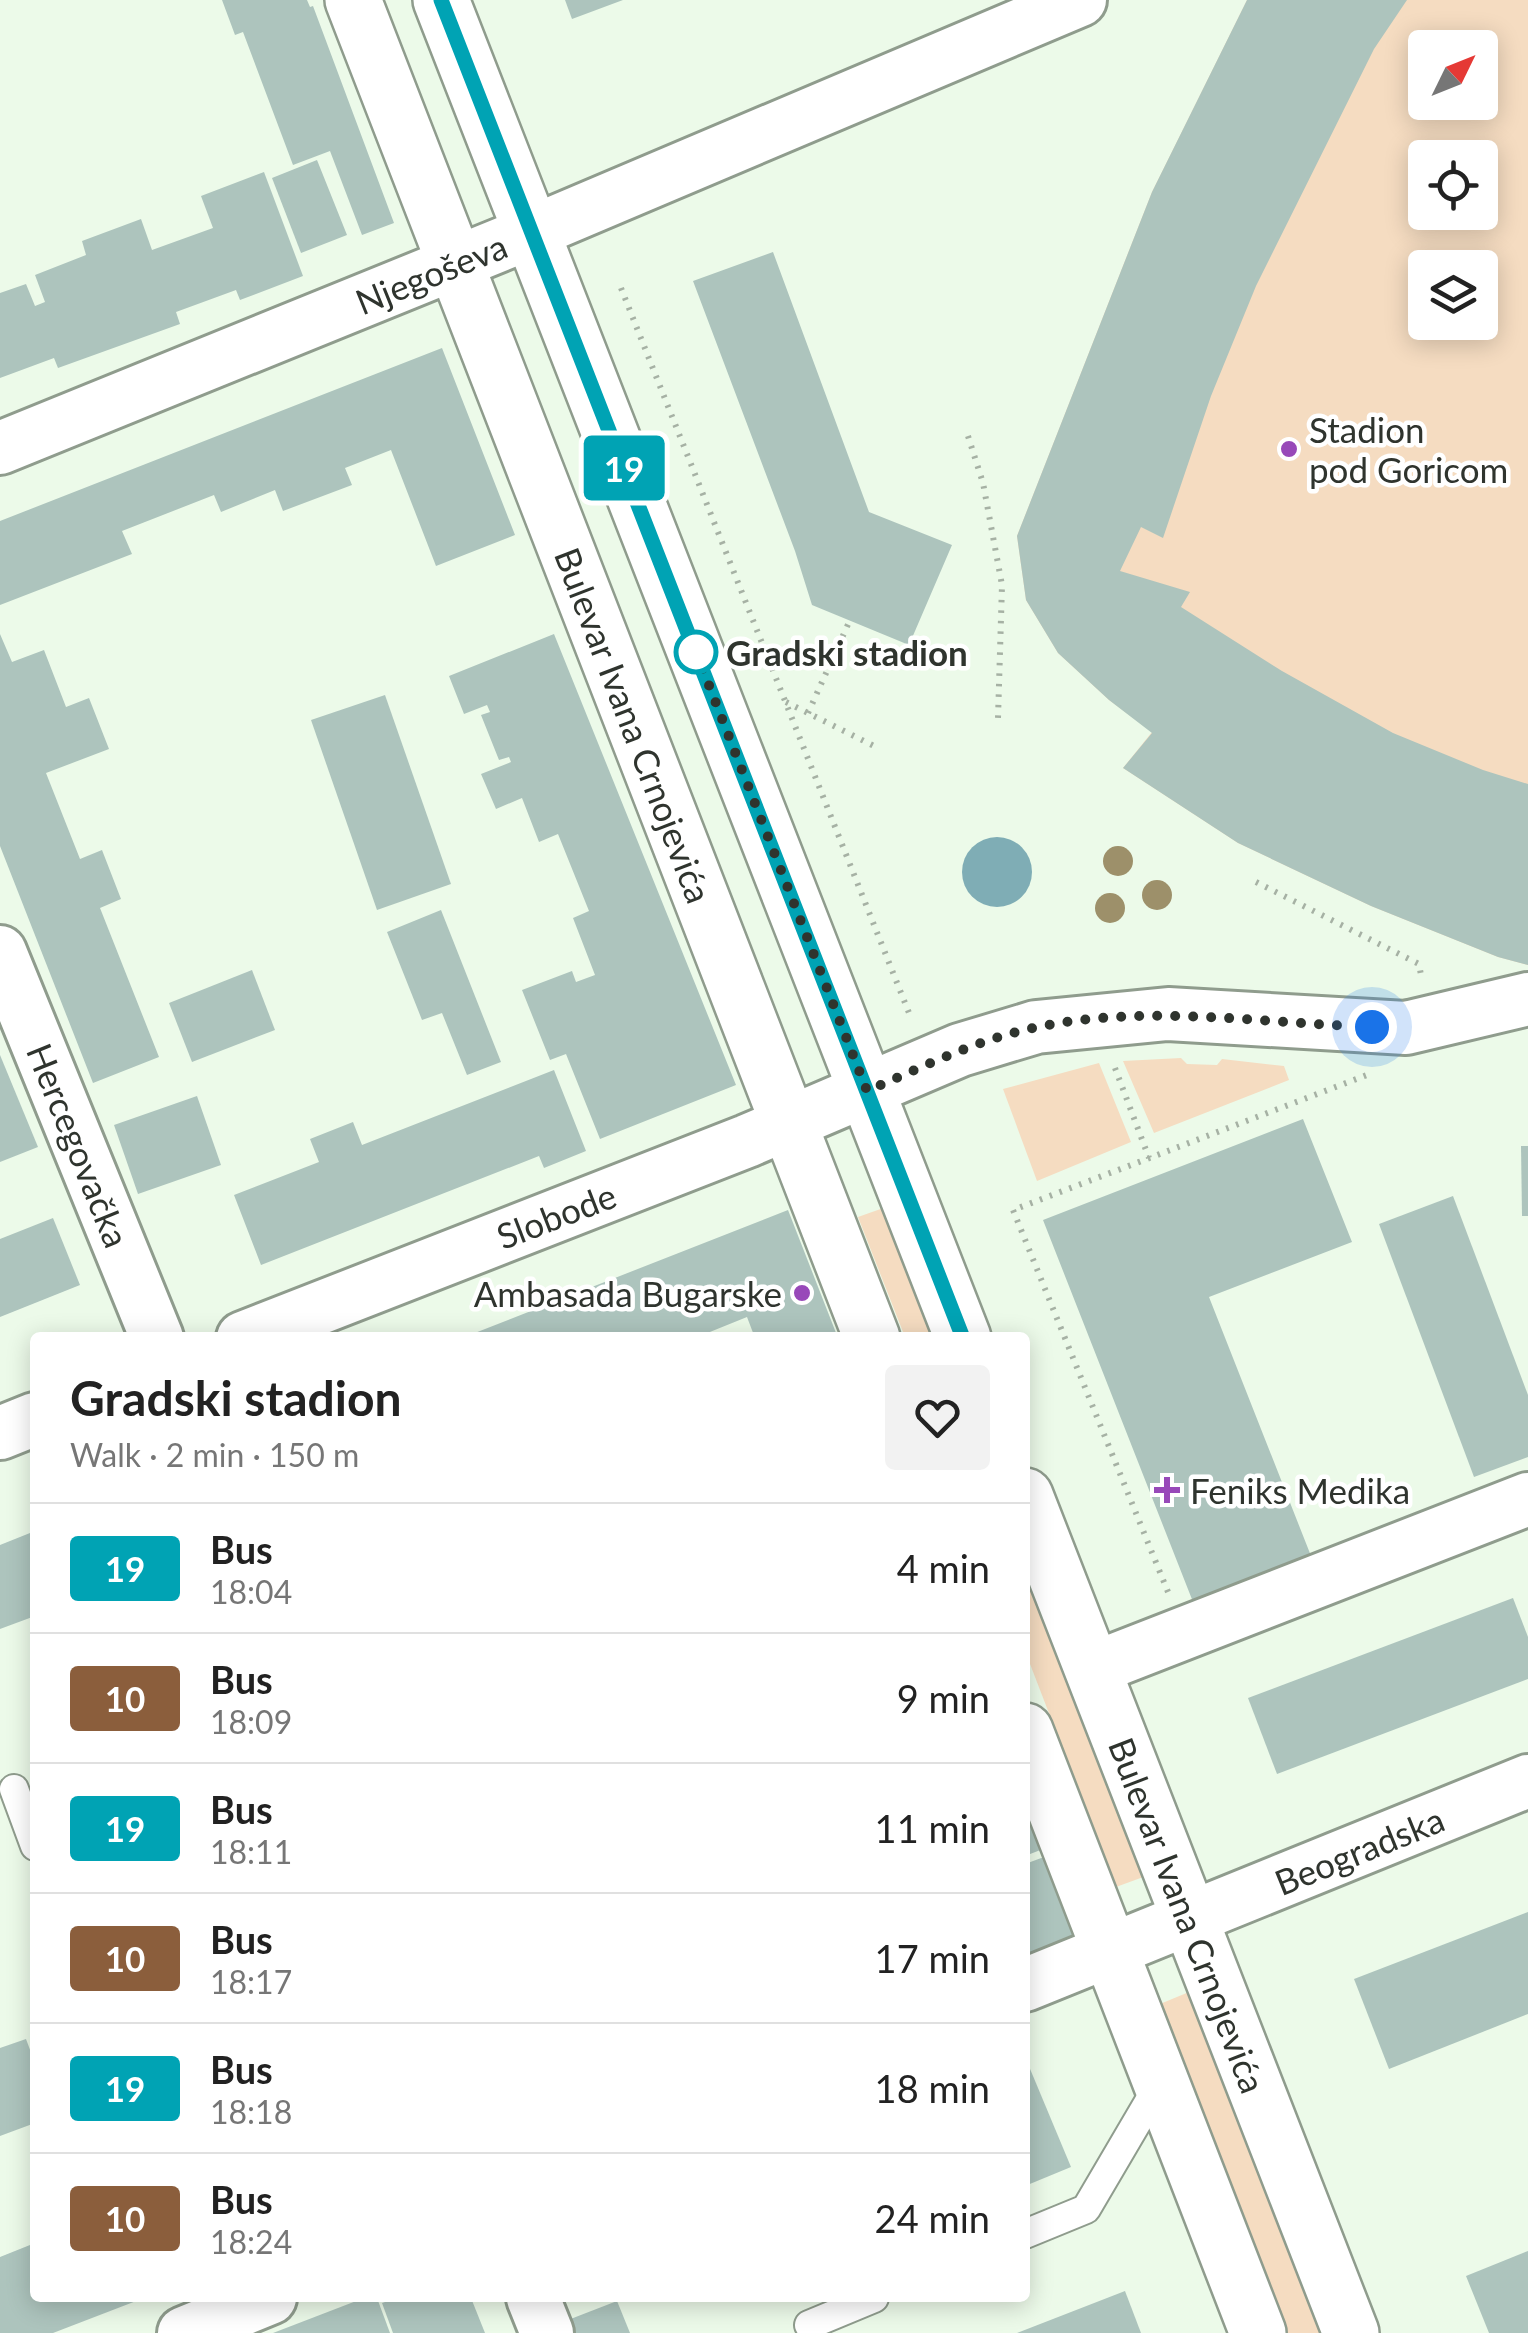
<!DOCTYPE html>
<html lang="en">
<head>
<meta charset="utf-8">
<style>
	:root { --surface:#fff; --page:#f2f2f2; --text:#222; --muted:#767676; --line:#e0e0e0 }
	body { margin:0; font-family:Lato,sans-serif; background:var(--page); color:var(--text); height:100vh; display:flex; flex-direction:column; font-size:38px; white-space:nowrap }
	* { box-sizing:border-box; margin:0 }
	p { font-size:32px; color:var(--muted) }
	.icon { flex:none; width:55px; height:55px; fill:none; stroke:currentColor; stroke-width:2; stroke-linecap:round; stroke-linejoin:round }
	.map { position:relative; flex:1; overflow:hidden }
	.panel { position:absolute; left:30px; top:1332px; width:1000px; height:970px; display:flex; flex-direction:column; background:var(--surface); border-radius:10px; box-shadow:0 5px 25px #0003 }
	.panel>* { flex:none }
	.badge { padding:0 20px; border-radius:8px; font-size:35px; line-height:65px }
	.needle { width:65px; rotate:47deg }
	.buttons { position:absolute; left:1408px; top:30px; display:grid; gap:20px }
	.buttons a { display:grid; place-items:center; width:90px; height:90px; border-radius:10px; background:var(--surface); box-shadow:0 5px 25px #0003; font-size:50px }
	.you { position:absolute; width:50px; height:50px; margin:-25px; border:8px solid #fff; border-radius:50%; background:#1a73e8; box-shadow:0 0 0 15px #1a73e833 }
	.map>.badge { position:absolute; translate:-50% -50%; box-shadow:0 0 0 5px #fff }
	.round { display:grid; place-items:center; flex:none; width:105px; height:105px; border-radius:10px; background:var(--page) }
	.head { display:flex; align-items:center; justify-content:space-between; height:170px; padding:0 40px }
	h1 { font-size:48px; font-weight:700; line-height:75px }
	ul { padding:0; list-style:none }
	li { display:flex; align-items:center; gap:30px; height:130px; padding:0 40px; border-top:2px solid var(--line) }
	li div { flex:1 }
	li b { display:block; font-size:38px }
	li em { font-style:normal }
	li .badge { min-width:110px; font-weight:700; text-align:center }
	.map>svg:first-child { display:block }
	.green { fill:#f5dcc1; fill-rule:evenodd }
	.water { fill:#7fadb5 }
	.building { fill:#adc4bd }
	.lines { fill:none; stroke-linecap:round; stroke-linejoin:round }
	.lane-casing { stroke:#8f9c8d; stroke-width:32 }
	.street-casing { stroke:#8f9c8d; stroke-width:58 }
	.secondary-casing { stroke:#8f9c8d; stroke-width:60 }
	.path { stroke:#a6b1a4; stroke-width:6; stroke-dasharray:2.5 8; stroke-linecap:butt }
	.lane { stroke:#fff; stroke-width:28 }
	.street { stroke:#fff; stroke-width:52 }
	.secondary { stroke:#fff; stroke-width:55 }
	.tree { fill:#9d906a }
	.line-casing { stroke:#fff; stroke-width:22 }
	.line { stroke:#00a3b4; stroke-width:15 }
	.walk { stroke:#2f342e; stroke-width:10; stroke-dasharray:0 18 }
	.poi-dot { fill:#9849b9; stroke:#fff; stroke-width:4 }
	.stop-dot { fill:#fff; stroke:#00a3b4; stroke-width:5 }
	.labels { text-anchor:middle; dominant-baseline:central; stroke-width:9; stroke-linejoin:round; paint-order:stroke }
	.street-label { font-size:35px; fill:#2f342e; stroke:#fff }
	.poi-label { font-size:35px; fill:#2f342e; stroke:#fff; text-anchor:start }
	.stop-label { font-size:35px; font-weight:bold; fill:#2f342e; stroke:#fff; text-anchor:start }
</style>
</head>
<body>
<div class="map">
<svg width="1528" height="2333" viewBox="0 0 1528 2333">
	<rect width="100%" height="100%" fill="#ecfae9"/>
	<g class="green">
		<path d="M 1247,0 L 1528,0 L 1528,965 L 1498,957 L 1371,906 L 1238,843 L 1123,768 L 1152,732 L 1109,700 L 1058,653 L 1026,600 L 1017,536 L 1152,192 ZM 1425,48 L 1480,48 L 1480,102 L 1425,102 ZM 1425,158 L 1480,158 L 1480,212 L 1425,212 ZM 1425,268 L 1480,268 L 1480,322 L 1425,322 Z"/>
		<polygon points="1181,1058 1187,1064 1217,1065 1222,1059 1284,1066 1289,1080 1154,1133 1123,1061"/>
		<polygon points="1099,1063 1131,1142 1037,1181 1003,1089"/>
		<polygon points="889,1206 939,1337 905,1337 858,1217"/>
		<polygon points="1025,1560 1146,1876 1116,1887 1025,1651"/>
		<polygon points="1189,1992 1321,2333 1287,2333 1160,2004"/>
	</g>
	<circle class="water" cx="997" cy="872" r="35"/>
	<g class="building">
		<polygon points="222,0 307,0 310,7 313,6 394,223 362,235 330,151 293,165 243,32 235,35"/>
		<polygon points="565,0 623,0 572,19"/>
		<polygon points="1247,0 1407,0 1374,49 1256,286 1211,396 1163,538 1141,527 1120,571 1190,592 1181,607 1282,671 1393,733 1483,770 1528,784 1528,965 1498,957 1371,906 1238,843 1123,768 1152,733 1109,700 1058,653 1026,600 1017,536 1152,192"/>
		<polygon points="317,160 347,235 301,253 272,178"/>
		<polygon points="264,172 303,276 240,300 236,290 176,312 180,324 58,368 54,358 0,378 0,293 26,284 35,306 45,302 35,275 86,255 82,241 141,219 152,250 213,228 201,196"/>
		<polygon points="773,252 869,512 952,545 909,645 812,605 795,551 693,281"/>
		<polygon points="442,348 515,535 436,566 391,450 345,468 352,485 283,511 275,490 221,512 214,495 122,531 132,554 0,605 0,521"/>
		<polygon points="0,634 12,662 44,650 66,707 89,698 109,749 46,773 80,859 102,850 121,899 100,908 159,1057 93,1083 0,846"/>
		<polygon points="554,634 736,1085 600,1139 566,1054 550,1060 522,990 572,971 576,982 595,975 573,918 589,911 558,834 539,842 522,798 496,809 481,774 511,762 509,757 499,760 481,715 490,712 487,705 464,714 449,676"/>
		<polygon points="385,695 451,884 377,910 311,720"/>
		<polygon points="441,910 501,1062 467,1075 442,1013 422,1020 387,932"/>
		<polygon points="252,970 275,1030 192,1062 169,1003"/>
		<polygon points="0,1055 38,1147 0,1162"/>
		<polygon points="554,1070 586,1151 544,1168 539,1156 261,1265 234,1195 319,1162 310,1139 353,1122 362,1145"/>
		<polygon points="197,1096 221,1165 138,1194 114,1125"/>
		<polygon points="1303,1119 1352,1242 1209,1297 1313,1561 1195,1607 1043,1220"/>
		<polygon points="1521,1146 1528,1146 1528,1216 1522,1216"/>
		<polygon points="1453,1196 1528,1395 1528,1457 1474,1477 1379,1224"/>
		<polygon points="788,1210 838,1338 755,1338 747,1317 695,1338 462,1338"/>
		<polygon points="53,1218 80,1285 0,1317 0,1239"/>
		<polygon points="35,1531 35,1616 0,1629 0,1545"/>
		<polygon points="1513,1598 1528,1637 1528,1679 1277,1774 1248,1698"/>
		<polygon points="1025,1803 1043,1849 1025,1856"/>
		<polygon points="1044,1857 1076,1940 1025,1959 1025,1864"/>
		<polygon points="1528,1912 1528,2014 1389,2069 1354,1979"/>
		<polygon points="26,2039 35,2063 35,2123 0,2136 0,2048"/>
		<polygon points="1028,2064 1071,2167 1025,2186 1025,2065"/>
		<polygon points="35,2243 35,2298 144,2298 53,2333 0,2333 0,2257"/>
		<polygon points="1528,2251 1528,2333 1489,2333 1466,2276"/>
		<polygon points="1125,2291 1141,2333 1017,2333"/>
		<polygon points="364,2298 377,2298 390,2333 273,2333"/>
		<polygon points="397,2298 471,2298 485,2333 393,2333 382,2303"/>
		<polygon points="617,2301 630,2333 573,2333 568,2320"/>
	</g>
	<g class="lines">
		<defs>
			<g id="lane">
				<polyline points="14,1789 35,1846"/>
				<polyline points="1025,2234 1086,2209 1160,2083"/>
				<polyline points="809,2325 874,2298"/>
			</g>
			<g id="street">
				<polyline points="0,448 532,232 1080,0"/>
				<polyline points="0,952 157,1338"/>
				<polyline points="243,1338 747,1141 960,1050 1036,1027 1168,1014 1406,1028 1528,999"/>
				<polyline points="0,1433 35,1419"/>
				<polyline points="1092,1669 1528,1499"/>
				<polyline points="1025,1985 1528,1781"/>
				<polyline points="533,2298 547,2333"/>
				<polyline points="184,2333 270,2298"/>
			</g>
			<g id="secondary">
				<polyline points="353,0 872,1338"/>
				<polyline points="441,0 963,1338"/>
				<polyline points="1025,1496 1351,2333"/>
				<polyline points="1025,1731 1258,2333"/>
			</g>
		</defs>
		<use href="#lane" class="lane-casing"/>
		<use href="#street" class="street-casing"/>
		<use href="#secondary" class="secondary-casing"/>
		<g class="path">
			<polyline points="621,288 911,1018"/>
			<polyline points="968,436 983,483 1002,585 998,718"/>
			<polyline points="786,702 874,746"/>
			<polyline points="808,713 850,620"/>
			<polyline points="1256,882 1419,964 1421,975"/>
			<polyline points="1115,1068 1149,1158"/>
			<polyline points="1168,1592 1013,1210 1367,1075"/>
		</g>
		<use href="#lane" class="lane"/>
		<use href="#street" class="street"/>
		<use href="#secondary" class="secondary"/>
	</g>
	<g class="tree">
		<circle cx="1118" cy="861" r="15"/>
		<circle cx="1157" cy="895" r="15"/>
		<circle cx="1110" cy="908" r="15"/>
	</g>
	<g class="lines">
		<defs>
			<polyline id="line" points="441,0 963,1338"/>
		</defs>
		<use href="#line" class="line-casing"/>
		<use href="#line" class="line"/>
		<path class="walk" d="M 696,652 L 867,1091 C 923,1067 978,1039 1038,1027 C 1148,1004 1261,1023 1372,1027"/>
	</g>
	<g class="poi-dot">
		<circle cx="1289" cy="449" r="10"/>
		<circle cx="802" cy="1293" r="10"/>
		<path d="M1162 1475h10v10h10v10h-10v10h-10v-10h-10v-10h10z"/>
	</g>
	<circle class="stop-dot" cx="696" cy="652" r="20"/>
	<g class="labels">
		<g class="street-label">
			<text transform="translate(431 273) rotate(-22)">Njegoševa</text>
			<text transform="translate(634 725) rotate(69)">Bulevar Ivana Crnojevića</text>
			<text transform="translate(79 1145) rotate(68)">Hercegovačka</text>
			<text transform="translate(556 1215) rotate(-21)">Slobode</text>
			<text transform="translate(1359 1850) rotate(-22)">Beogradska</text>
			<text transform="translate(1188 1915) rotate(69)">Bulevar Ivana Crnojevića</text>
		</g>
		<g class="poi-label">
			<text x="1309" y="429">Stadion<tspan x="1309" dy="40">pod Goricom</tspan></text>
			<text x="782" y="1293" text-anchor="end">Ambasada Bugarske</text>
			<text x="1190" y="1490">Feniks Medika</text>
		</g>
		<g class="stop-label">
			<text x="726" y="652">Gradski stadion</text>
		</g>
	</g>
</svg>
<div class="buttons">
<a><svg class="needle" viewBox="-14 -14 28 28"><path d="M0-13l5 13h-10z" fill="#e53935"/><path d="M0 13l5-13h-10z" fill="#767676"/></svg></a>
<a><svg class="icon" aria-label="locate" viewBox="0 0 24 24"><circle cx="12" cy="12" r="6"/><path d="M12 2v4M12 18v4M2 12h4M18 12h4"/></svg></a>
<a><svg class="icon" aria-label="layers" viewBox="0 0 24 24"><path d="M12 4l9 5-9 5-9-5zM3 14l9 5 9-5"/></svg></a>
</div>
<div class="you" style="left:1372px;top:1027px"></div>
<b class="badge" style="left:624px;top:468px;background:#00a3b4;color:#fff">19</b>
<section class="panel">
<div class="head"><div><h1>Gradski stadion</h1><p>Walk · 2 min · 150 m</p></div><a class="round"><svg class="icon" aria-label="heart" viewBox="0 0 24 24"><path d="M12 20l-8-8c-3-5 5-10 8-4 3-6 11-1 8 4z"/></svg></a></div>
<ul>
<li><span class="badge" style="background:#00a3b4;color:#fff">19</span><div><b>Bus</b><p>18:04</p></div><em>4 min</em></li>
<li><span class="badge" style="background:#8b5e3c;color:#fff">10</span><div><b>Bus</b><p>18:09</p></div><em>9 min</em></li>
<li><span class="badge" style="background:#00a3b4;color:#fff">19</span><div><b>Bus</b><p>18:11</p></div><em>11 min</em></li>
<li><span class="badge" style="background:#8b5e3c;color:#fff">10</span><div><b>Bus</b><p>18:17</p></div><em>17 min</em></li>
<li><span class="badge" style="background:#00a3b4;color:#fff">19</span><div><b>Bus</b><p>18:18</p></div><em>18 min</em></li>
<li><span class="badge" style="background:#8b5e3c;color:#fff">10</span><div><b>Bus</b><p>18:24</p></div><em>24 min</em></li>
</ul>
</section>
</div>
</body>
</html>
